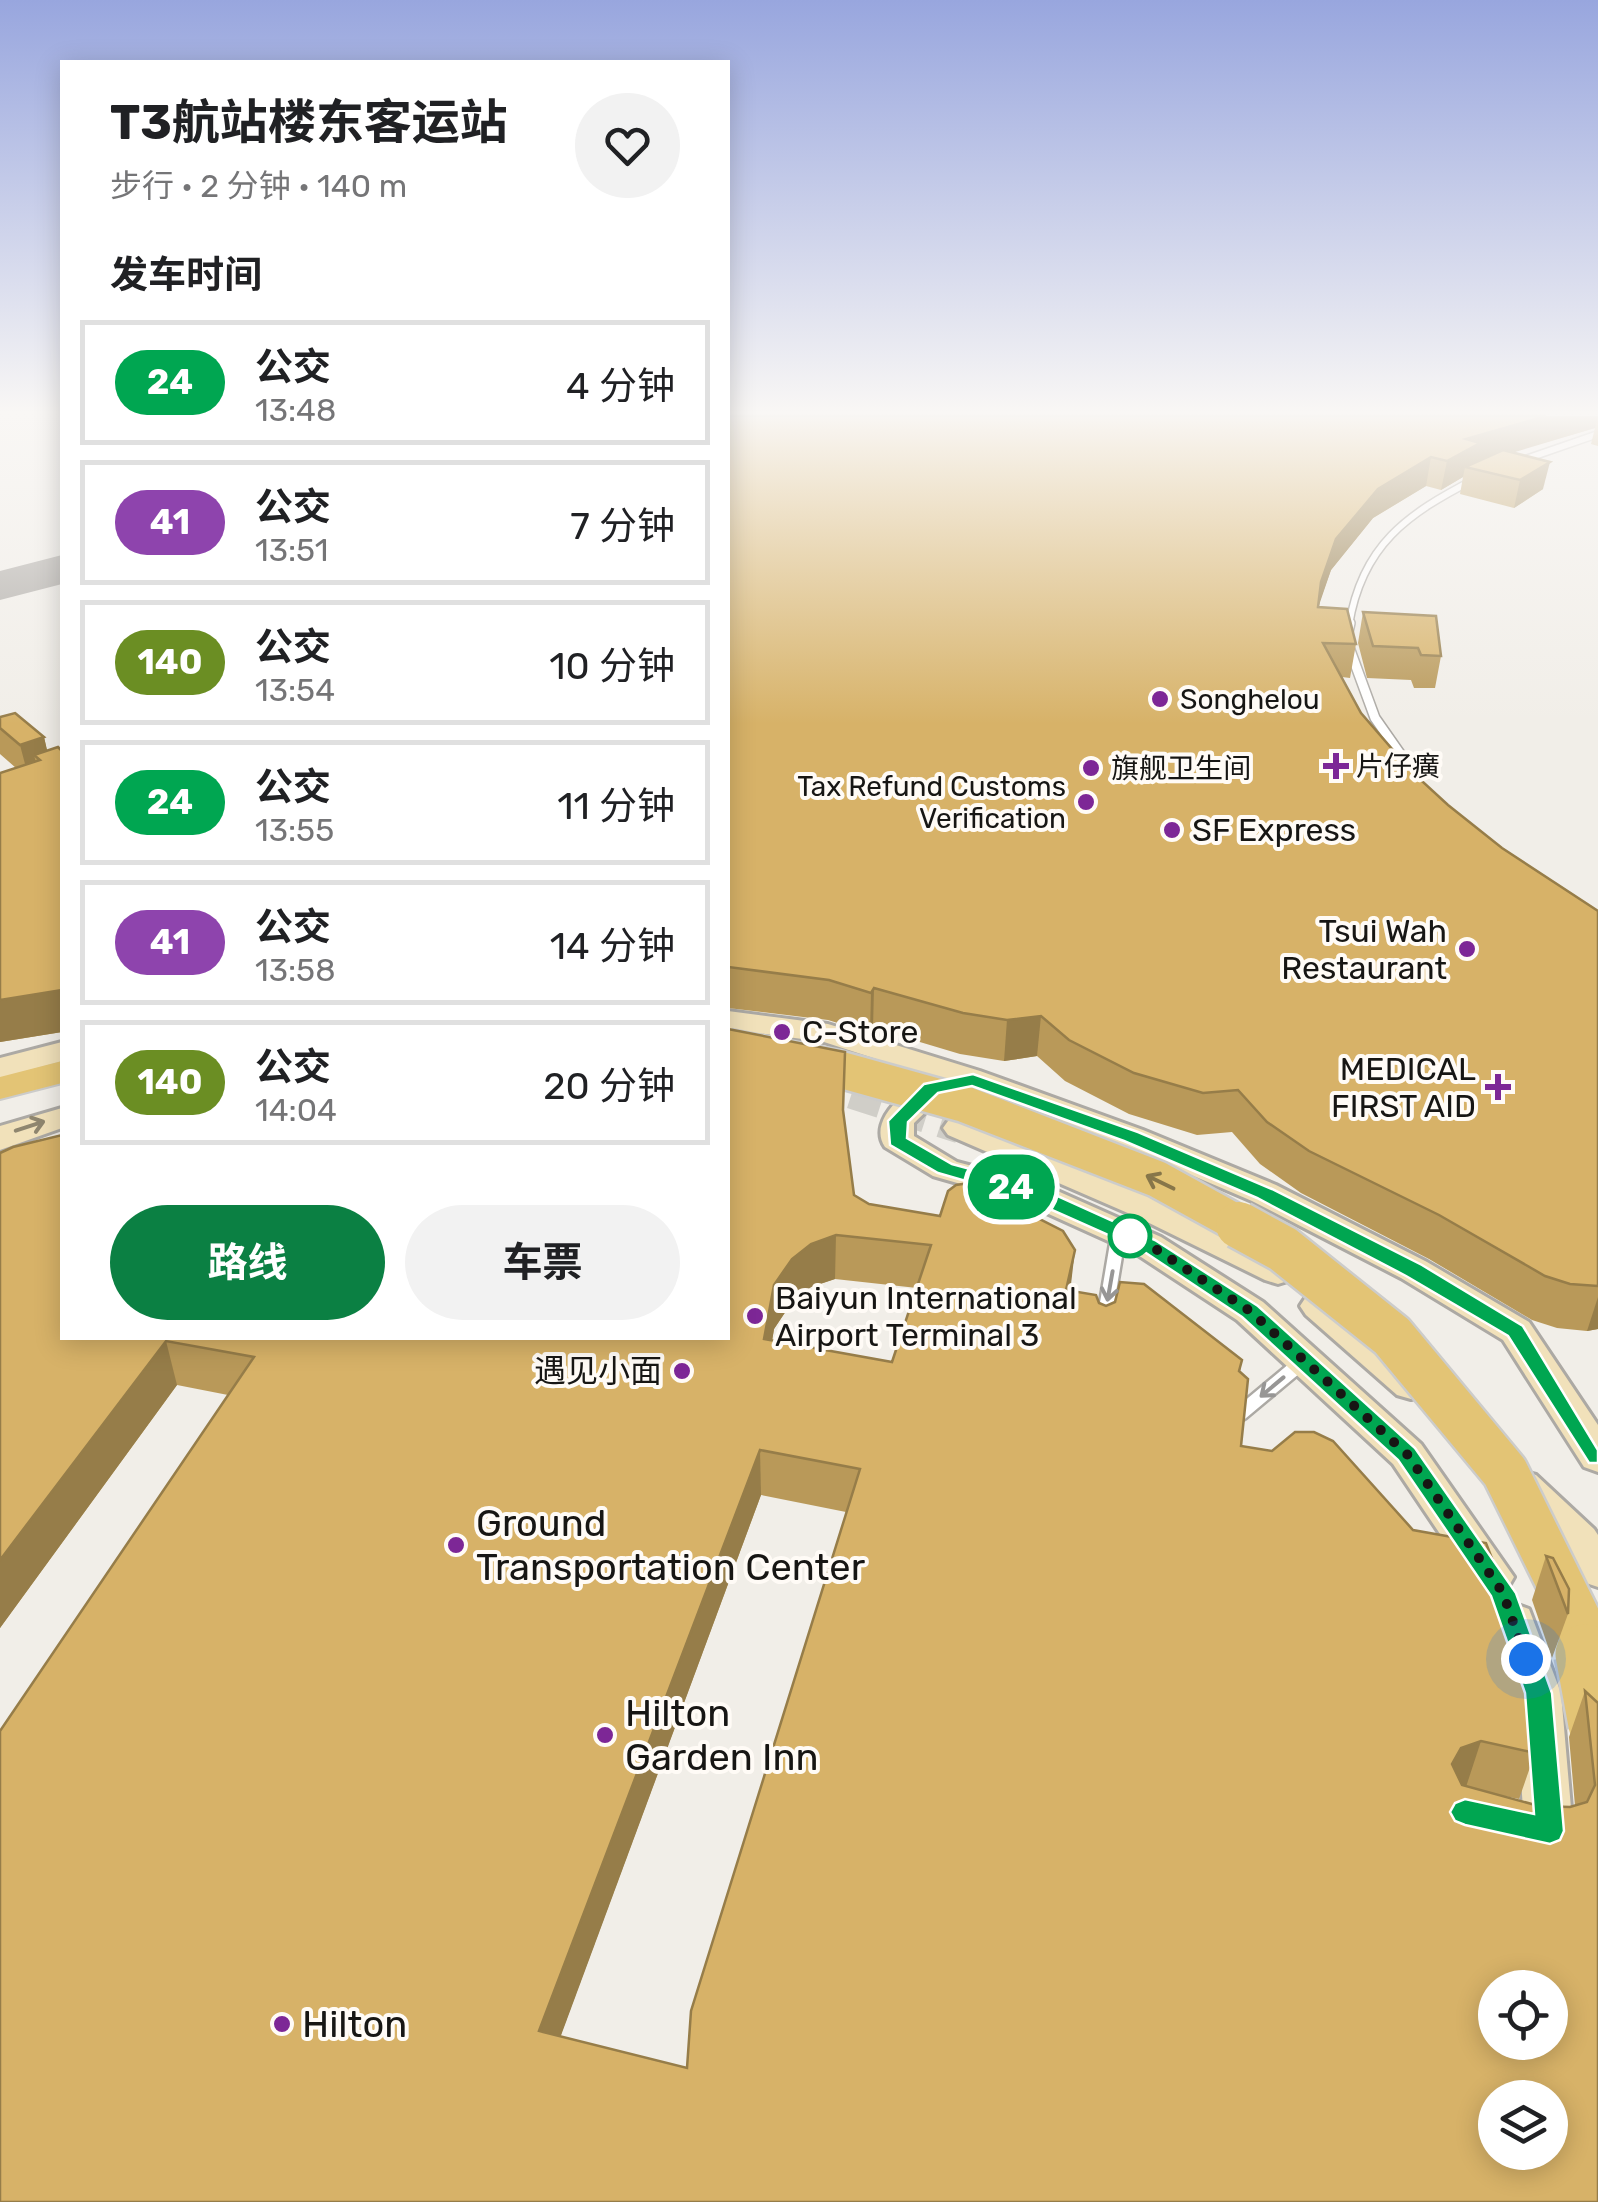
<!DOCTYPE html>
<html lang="zh">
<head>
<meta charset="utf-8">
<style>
	:root { --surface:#fff; --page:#f2f2f2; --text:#202124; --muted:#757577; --line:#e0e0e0; --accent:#0b8043 }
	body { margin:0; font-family:Rubik,"Noto Sans SC",sans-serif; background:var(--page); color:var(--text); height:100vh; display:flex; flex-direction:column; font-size:38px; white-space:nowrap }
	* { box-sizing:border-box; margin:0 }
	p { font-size:32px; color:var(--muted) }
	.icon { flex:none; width:55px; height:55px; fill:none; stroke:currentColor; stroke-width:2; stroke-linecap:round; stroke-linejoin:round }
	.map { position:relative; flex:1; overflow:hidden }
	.drawer { position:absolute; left:60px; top:60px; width:670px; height:1280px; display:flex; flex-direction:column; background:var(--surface); border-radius:0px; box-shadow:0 5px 25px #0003 }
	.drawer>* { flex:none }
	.badge { padding:0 20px; border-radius:32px; font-size:35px; line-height:65px }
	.buttons { position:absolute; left:1478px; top:1970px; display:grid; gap:20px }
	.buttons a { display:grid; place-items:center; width:90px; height:90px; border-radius:50%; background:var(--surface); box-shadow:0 5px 25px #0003; font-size:50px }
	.you { position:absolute; width:50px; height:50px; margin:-25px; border:8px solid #fff; border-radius:50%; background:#1a73e8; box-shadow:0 0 0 15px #1a73e833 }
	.map>.badge { position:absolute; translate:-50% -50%; box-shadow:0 0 0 5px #fff }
	h2 { padding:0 50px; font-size:38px; line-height:90px }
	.round { display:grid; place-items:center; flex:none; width:105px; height:105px; border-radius:52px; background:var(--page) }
	.headline { display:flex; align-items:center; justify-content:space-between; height:170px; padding:0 50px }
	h1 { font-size:48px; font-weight:700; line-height:75px }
	.cta { display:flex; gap:20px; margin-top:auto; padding:20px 50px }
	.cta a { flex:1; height:115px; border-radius:60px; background:var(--accent); color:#fff; font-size:40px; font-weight:700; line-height:115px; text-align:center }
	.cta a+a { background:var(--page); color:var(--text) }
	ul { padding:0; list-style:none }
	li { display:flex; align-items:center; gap:30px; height:125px; margin:0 20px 15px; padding:0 30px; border:5px solid var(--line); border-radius:0px }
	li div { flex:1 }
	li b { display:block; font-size:38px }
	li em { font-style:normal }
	li .badge { min-width:110px; font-weight:700; text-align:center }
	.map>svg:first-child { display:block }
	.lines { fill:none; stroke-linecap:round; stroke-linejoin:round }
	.taxiway { fill:#aca9a4; fill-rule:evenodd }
	.secondary-tunnel { stroke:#d0cec8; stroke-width:31; stroke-dasharray:31 16; stroke-linecap:butt }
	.lane-far2-casing { stroke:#aca9a4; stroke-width:9 }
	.lane-far1-casing { stroke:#aca9a4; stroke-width:12 }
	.lane-casing { stroke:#aca9a4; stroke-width:19 }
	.secondary-casing { stroke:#aca9a4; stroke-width:6 }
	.primary-casing { stroke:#cccccb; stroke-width:4 }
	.lane-far2 { stroke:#fff; stroke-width:6 }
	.lane-far1 { stroke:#fff; stroke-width:9 }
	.lane { stroke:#fff; stroke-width:14 }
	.secondary { fill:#f1e1ba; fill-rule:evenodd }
	.primary { fill:#e3c475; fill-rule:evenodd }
	.primary-bridge-far2-casing { stroke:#cccccb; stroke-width:41; stroke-linecap:butt }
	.primary-bridge-far1-casing { stroke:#cccccb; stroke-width:51; stroke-linecap:butt }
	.primary-bridge-casing { stroke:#cccccb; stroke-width:64; stroke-linecap:butt }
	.primary-bridge-far2 { stroke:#e3c475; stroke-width:36 }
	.primary-bridge-far1 { stroke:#e3c475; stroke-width:46 }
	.primary-bridge { stroke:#e3c475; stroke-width:59 }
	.wall { fill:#b99959; fill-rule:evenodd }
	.shaded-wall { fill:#967d49 }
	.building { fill:#d7b268; stroke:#967d49; stroke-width:2.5; fill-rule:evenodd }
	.oneway { stroke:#8f866f }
	.oneway2 { stroke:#877649 }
	.oneway3 { stroke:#979695 }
	.line { fill:#00a651; stroke:#fff; stroke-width:2.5 }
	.walk { stroke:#171614; stroke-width:10; stroke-dasharray:0 18 }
	.poi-dot { fill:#7d2796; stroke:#fffbf6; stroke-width:4 }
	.stop-dot { fill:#fff; stroke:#00a651; stroke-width:5 }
	.labels { text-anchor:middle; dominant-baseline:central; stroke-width:8; stroke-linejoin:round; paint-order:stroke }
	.far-poi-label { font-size:28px; fill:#171614; stroke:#fffbf6; text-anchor:start }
	.poi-label { font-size:32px; fill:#171614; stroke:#fffbf6; text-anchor:start }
	.near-poi-label { font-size:38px; fill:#171614; stroke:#fffbf6; text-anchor:start }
</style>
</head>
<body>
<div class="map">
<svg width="1598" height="2202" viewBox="0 0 1598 2202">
	<rect width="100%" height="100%" fill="#f1eee8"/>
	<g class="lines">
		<polygon class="taxiway" points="62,555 62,584 0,600 0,571"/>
		<polyline class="secondary-tunnel" points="807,1079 960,1128"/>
		<defs>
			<g id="lane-far2">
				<polyline points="1520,461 1598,434"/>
				<path d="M 1349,625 C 1362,545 1407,514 1475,479"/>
			</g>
			<g id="lane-far1">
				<polyline points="1348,632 1350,623"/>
				<polyline points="1350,650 1375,718 1417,778"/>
			</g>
			<g id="lane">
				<polyline points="1104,1321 1119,1232"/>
				<polyline points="1241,1413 1301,1363"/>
			</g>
			<g id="secondary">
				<path d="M 728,1011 L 828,1024 L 980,1071 L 1143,1130 L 1276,1185 L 1427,1262 L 1529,1322 L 1598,1425 L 1598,1472 L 1584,1467 L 1503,1340 L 1401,1278 L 1252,1201 L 1119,1144 L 971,1090 L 942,1096 L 914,1123 L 914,1136 L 957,1162 L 1044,1185 L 1161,1237 L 1263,1302 L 1421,1444 L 1514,1577 L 1507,1589 L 1492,1594 L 1477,1589 L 1393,1464 L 1237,1320 L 1135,1253 L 1020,1201 L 933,1176 L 885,1147 C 866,1120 911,1083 935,1078 L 824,1042 L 728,1029 Z"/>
				<polygon points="62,1042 62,1061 0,1078 0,1058"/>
				<polygon points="62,1108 62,1128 0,1150 0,1126"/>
				<polygon points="960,1118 1161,1201 1291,1264 1296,1272 1291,1280 1278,1284 1265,1280 1137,1217 948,1135 943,1128 948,1121"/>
				<polygon points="1319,1294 1332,1297 1425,1375 1430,1385 1425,1395 1411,1399 1397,1395 1306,1315 1300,1306 1306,1297"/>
				<polygon points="1521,1471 1536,1475 1594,1529 1598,1535 1598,1587 1583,1582 1564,1551 1506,1497 1500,1486 1506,1475"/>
				<polygon points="1513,1603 1529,1609 1561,1693 1573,1831 1566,1846 1549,1853 1516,1842 1509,1827 1516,1812 1523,1809 1515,1693 1491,1621 1497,1609"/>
			</g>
			<polygon id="primary" points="62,1061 62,1083 0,1099 0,1077"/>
		</defs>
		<use href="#lane-far2" class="lane-far2-casing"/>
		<use href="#lane-far1" class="lane-far1-casing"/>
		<use href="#lane" class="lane-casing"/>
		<use href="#secondary" class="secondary-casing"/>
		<use href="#primary" class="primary-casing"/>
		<use href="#lane-far2" class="lane-far2"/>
		<use href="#lane-far1" class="lane-far1"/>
		<use href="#lane" class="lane"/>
		<use href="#secondary" class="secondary"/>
		<use href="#primary" class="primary"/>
		<defs>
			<polyline id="primary-bridge-far2" points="728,1048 838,1069 964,1104 1157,1179 1244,1227"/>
			<polyline id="primary-bridge-far1" points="1239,1225 1283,1249 1392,1336 1505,1472 1580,1624 1586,1656"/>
			<polyline id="primary-bridge" points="1585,1654 1598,1724"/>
		</defs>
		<use href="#primary-bridge-far2" class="primary-bridge-far2-casing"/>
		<use href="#primary-bridge-far1" class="primary-bridge-far1-casing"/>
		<use href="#primary-bridge" class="primary-bridge-casing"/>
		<use href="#primary-bridge-far2" class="primary-bridge-far2"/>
		<use href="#primary-bridge-far1" class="primary-bridge-far1"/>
		<use href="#primary-bridge" class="primary-bridge"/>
	</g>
	<g class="wall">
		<polygon points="728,416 1598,416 1598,446 1591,444 1595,428 1512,452 1543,489 1514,508 1460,494 1463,477 1441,490 1426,486 1373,518 1331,570 1318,606 1356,644 1350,678 1342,677 1361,713 1412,772 1448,805 1502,848 1598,911 1598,1329 1587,1331 1557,1328 1532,1320 1429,1259 1301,1193 1260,1164 1232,1132 1197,1135 1129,1114 1065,1081 1037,1056 1004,1061 960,1054 873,1028 870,1033 828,1020 728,1008"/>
		<polygon points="1363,612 1441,656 1435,688 1414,688 1411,680 1367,678 1358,643"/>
		<polygon points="0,717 44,737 47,751 62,751 62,1032 0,1042 0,773 16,768 0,754"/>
		<path d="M 843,1116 L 854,1195 L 869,1204 L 1099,1303 L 1242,1360 L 1240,1372 L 1241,1446 L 1535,1753 L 1519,1799 L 1494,1794 L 1539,1806 L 1570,1807 L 1575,1806 L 1569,1737 L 1585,1691 L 1598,1703 L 1598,2202 L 0,2202 L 228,1395 L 177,1385 L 0,1628 L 0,1153 L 62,1338 L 728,1338 ZM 835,1279 L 917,1288 L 892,1362 L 772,1341 L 774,1329 L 792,1302 L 811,1287 ZM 761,1495 L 846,1512 L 687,2068 L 560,2037 Z"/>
		<polygon points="1546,1556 1568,1614 1552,1658 1532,1600"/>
	</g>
	<g class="shaded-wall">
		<polygon points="1546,416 1598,416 1595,428 1465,467 1463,477 1441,490 1447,461 1466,439"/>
		<polygon points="1431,457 1426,486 1373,518 1331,570 1316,614 1321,582 1336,539 1378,489"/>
		<polygon points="1550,462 1543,489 1514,508 1520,480"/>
		<polygon points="44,737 52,771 34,755 39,775 29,779 20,745"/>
		<polygon points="874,988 873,1028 870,1033 871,993"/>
		<polygon points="62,990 62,1032 0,1042 0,1000"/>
		<polygon points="1041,1016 1037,1056 1004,1061 1007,1020"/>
		<polygon points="836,1235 835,1279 811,1287 792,1302 774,1329 765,1384 764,1339 774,1285 792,1259 811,1244"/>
		<polygon points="1075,1250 1070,1293 1066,1290"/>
		<polygon points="1598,1297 1598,1329 1587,1331"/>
		<polygon points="166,1341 177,1385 0,1628 0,1560"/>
		<polygon points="760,1450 761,1495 546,2076 539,2031"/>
		<polygon points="1481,1741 1466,1787 1447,1793 1452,1764 1461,1748"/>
	</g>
	<g class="building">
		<polygon points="728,416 1546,416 1466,439 1480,443 1447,461 1431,457 1378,489 1336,539 1321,582 1318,607 1347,609 1356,644 1323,643 1361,713 1412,772 1448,805 1502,848 1598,911 1598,1286 1570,1284 1545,1276 1439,1215 1309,1151 1267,1122 1238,1090 1203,1093 1134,1073 1069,1040 1041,1016 1007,1020 963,1013 874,988 871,993 829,980 728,967"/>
		<polygon points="1503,450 1550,462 1520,480 1465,467"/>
		<polygon points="1363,612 1436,616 1441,656 1421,655 1418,648 1373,646"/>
		<polygon points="15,713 44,737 20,745 0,728 0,717"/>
		<polygon points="58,747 62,751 62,990 0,1000 0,773 40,760 34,755"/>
		<path d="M 728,1029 L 845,1052 L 843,1110 L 854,1195 L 869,1204 L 940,1216 L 948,1191 L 956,1185 L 969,1183 L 1063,1231 L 1075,1250 L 1066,1290 L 1096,1295 L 1099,1303 L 1106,1306 L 1115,1302 L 1120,1282 L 1144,1284 L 1242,1360 L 1239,1371 L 1248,1379 L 1241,1446 L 1272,1451 L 1295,1432 L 1314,1432 L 1333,1441 L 1413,1530 L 1486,1543 L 1527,1648 L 1535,1753 L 1481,1741 L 1461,1748 L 1452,1764 L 1462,1785 L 1539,1806 L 1570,1807 L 1587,1802 L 1595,1785 L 1585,1691 L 1598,1703 L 1598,2202 L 0,2202 L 0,1731 L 254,1357 L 166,1341 L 0,1560 L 0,1153 L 13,1147 L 62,1135 L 62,1338 L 728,1338 ZM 836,1235 L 931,1245 L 892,1362 L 764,1339 L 774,1285 L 792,1259 L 811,1244 ZM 760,1450 L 860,1469 L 691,2011 L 687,2068 L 539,2031 ZM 1495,1988 L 1550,1988 L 1550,2042 L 1495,2042 ZM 1495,2098 L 1550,2098 L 1550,2152 L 1495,2152 Z"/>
		<polygon points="1546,1556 1553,1558 1569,1589 1568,1614"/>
	</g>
	<defs><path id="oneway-shaft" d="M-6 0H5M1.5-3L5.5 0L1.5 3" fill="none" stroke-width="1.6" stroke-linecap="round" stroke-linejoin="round" transform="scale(2.5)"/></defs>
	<use class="oneway" href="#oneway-shaft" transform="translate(30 1126) rotate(-18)"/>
	<use class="oneway2" href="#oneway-shaft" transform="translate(1160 1182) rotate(-154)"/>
	<g class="oneway3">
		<use href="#oneway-shaft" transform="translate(1110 1286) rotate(100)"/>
		<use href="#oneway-shaft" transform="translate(1272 1387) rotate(140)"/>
	</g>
	<linearGradient id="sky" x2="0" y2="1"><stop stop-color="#98a6de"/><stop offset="0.57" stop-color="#f9f7f5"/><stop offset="1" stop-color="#f9f7f5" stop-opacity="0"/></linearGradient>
	<rect width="1598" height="724" fill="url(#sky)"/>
	<polygon class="line" points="973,1074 1138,1132 1272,1189 1422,1265 1523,1326 1598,1450 1598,1463 1589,1463 1508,1336 1406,1276 1257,1198 1124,1141 972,1086 938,1093 908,1122 907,1138 952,1164 1040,1188 1155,1240 1258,1306 1415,1448 1516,1593 1552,1693 1564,1831 1560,1840 1550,1844 1465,1825 1455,1821 1450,1812 1455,1803 1465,1799 1534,1814 1525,1693 1491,1596 1398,1460 1242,1317 1140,1249 1025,1198 938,1173 890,1145 888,1121 924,1084"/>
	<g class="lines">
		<polyline class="walk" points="1130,1236 1119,1232 1148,1244 1250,1311 1407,1454 1503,1593 1526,1659"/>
	</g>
	<g class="poi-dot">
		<circle cx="1160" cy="699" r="10"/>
		<path d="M1331 751h10v10h10v10h-10v10h-10v-10h-10v-10h10z"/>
		<circle cx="1091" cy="768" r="10"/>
		<circle cx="1086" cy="802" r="10"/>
		<circle cx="1172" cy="830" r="10"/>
		<circle cx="1467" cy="949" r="10"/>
		<circle cx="782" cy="1032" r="10"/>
		<path d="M1493 1072h10v10h10v10h-10v10h-10v-10h-10v-10h10z"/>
		<circle cx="755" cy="1316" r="10"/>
		<circle cx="682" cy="1371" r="10"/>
		<circle cx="456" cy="1545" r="10"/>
		<circle cx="605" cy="1735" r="10"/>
		<circle cx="282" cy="2024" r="10"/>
	</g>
	<circle class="stop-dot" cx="1130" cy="1236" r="20"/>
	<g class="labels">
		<g class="far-poi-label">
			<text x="1180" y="699">Songhelou</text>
			<text x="1356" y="766">片仔癀</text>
			<text x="1111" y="768">旗舰卫生间</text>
			<text x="1066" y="786" text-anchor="end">Tax Refund Customs<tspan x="1066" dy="32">Verification</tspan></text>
		</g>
		<g class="poi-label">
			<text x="1192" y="830">SF Express</text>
			<text x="1447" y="931" text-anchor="end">Tsui Wah<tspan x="1447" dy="37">Restaurant</tspan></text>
			<text x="802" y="1032">C-Store</text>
			<text x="1476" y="1069" text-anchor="end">MEDICAL<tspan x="1476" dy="37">FIRST AID</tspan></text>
			<text x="775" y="1298">Baiyun International<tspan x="775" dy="37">Airport Terminal 3</tspan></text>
			<text x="662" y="1371" text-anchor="end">遇见小面</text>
		</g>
		<g class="near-poi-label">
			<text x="476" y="1523">Ground<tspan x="476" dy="44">Transportation Center</tspan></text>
			<text x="625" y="1713">Hilton<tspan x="625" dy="44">Garden Inn</tspan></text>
			<text x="302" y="2024">Hilton</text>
		</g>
	</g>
</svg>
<div class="buttons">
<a><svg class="icon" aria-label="locate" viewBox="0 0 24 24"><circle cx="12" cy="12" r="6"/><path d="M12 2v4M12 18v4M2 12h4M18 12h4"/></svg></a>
<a><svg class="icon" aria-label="layers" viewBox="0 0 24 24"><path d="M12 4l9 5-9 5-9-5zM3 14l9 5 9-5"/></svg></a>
</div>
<div class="you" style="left:1526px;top:1659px"></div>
<b class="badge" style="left:1011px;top:1187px;background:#00a651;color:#fff">24</b>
<section class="drawer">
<div class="headline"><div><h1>T3航站楼东客运站</h1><p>步行 · 2 分钟 · 140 m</p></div><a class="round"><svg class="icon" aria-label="heart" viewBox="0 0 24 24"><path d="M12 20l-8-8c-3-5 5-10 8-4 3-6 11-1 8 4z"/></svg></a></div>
<h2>发车时间</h2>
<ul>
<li><span class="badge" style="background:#00a651;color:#fff">24</span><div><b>公交</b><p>13:48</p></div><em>4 分钟</em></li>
<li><span class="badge" style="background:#8e44ad;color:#fff">41</span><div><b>公交</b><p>13:51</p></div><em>7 分钟</em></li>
<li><span class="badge" style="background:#6b8e23;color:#fff">140</span><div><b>公交</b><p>13:54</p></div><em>10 分钟</em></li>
<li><span class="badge" style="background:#00a651;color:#fff">24</span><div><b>公交</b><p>13:55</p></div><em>11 分钟</em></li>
<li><span class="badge" style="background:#8e44ad;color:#fff">41</span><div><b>公交</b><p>13:58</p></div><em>14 分钟</em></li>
<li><span class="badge" style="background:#6b8e23;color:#fff">140</span><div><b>公交</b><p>14:04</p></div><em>20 分钟</em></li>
</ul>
<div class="cta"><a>路线</a><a>车票</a></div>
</section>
</div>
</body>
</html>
